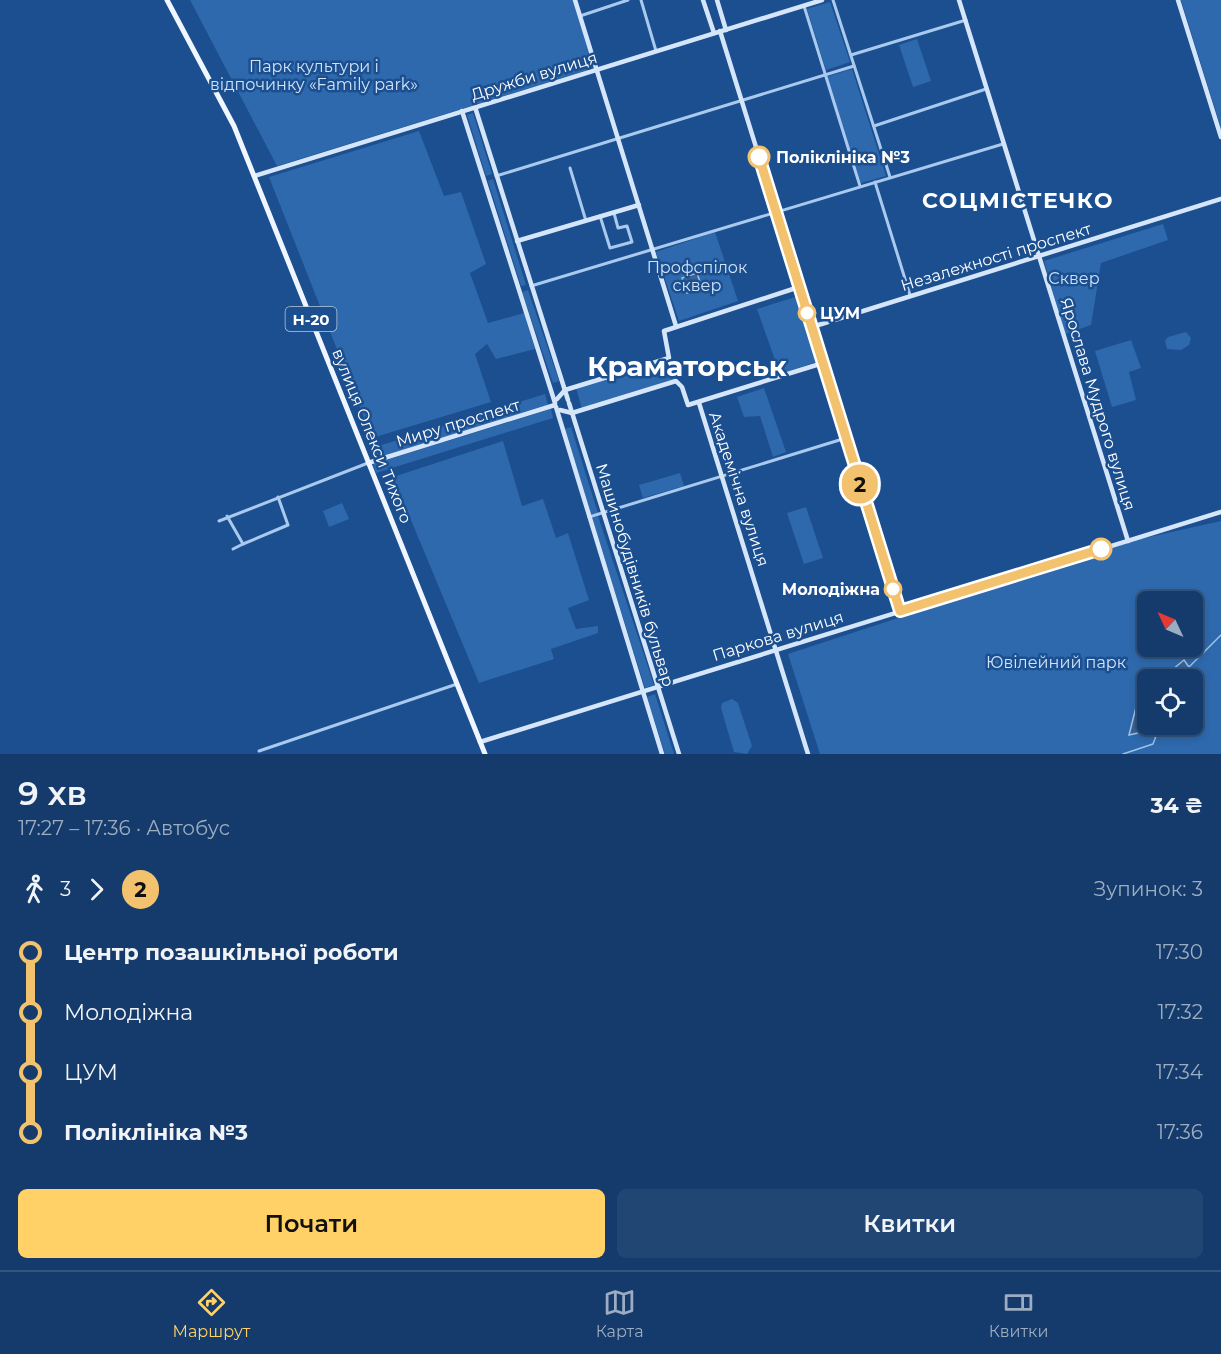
<!DOCTYPE html>
<html lang="uk">
<head>
<meta charset="utf-8">
<style>
	:root { --surface:#143b6b; --page:#214673; --text:#f1f3f6; --muted:#9dadc1; --line:#33557e; --accent:#ffd166 }
	body { margin:0; font-family:Montserrat,sans-serif; background:var(--page); color:var(--text); height:100vh; display:flex; flex-direction:column; font-size:22px; white-space:nowrap }
	* { box-sizing:border-box; margin:0 }
	p { font-size:20px; color:var(--muted) }
	.icon { flex:none; width:33px; height:33px; fill:none; stroke:currentColor; stroke-width:2; stroke-linecap:round; stroke-linejoin:round }
	.map { position:relative; height:754px; overflow:hidden }
	.panel { display:flex; flex-direction:column; background:var(--surface); flex:1 }
	.panel>* { flex:none }
	.badge { padding:0 12px; border-radius:20px; font-size:21px; line-height:39px }
	.needle { width:39px; rotate:314deg }
	.fabs { position:absolute; left:1137px; top:591px; display:grid; gap:12px }
	.fabs a { display:grid; place-items:center; width:66px; height:66px; border-radius:9px; background:var(--surface); box-shadow:0 3px 9px #0003,0 0 0 2px var(--line); font-size:30px }
	.map>.badge { position:absolute; translate:-50% -50%; box-shadow:0 0 0 3px #fff }
	.legs { display:flex; align-items:center; gap:9px; height:66px; padding:0 18px; font-size:20px }
	.legs p { margin-inline-start:auto }
	.overview { display:flex; align-items:center; justify-content:space-between; height:102px; padding:0 18px }
	h1 { font-size:33px; font-weight:600; line-height:45px }
	.action { display:flex; gap:12px; margin-top:auto; padding:12px 18px }
	.action a { flex:1; height:69px; border-radius:9px; background:var(--accent); color:#111; font-size:24px; font-weight:600; line-height:69px; text-align:center }
	.action a+a { background:var(--page); color:var(--text) }
	ul { padding:0 18px; list-style:none }
	li { display:flex; align-items:center; gap:21px; height:60px; font-size:22px }
	li i { display:grid; place-items:center; width:9px; height:100%; margin:0 8px; background:currentColor }
	li i::after { content:''; width:15px; height:15px; margin:-8px; border:4px solid; border-radius:50%; background:var(--surface) }
	li p { margin-inline-start:auto }
	li:first-child i { background:linear-gradient(#0000 50%,currentColor 0) }
	li:last-child i { background:linear-gradient(currentColor 50%,#0000 0) }
	.menu { display:flex; justify-content:space-around; align-items:center; height:84px; border-top:2px solid var(--line); background:var(--surface); font-size:16px; color:var(--muted) }
	.menu a { display:grid; justify-items:center; gap:3px }
	.menu .active { color:var(--accent) }
	.map>svg:first-child { display:block }
	.green { fill:#2e69ad; fill-rule:evenodd }
	.water { fill:#3c6290; stroke:#9cc4f0; stroke-width:1.5 }
	.lines { fill:none; stroke-linecap:round; stroke-linejoin:round }
	.stream { stroke:#9cc4f0; stroke-width:1.5 }
	.street { stroke:#a9c9ee; stroke-width:3 }
	.secondary { stroke:#d6e6fa; stroke-width:4.5 }
	.primary { stroke:#f0f6ff; stroke-width:5 }
	.line-1-casing { stroke:#fff; stroke-width:14 }
	.line-1 { stroke:#f3c26e; stroke-width:9 }
	.stop-1-dot { fill:#fff; stroke:#f3c26e; stroke-width:3 }
	.labels { text-anchor:middle; dominant-baseline:central; stroke-width:5; stroke-linejoin:round; paint-order:stroke }
	.shield { fill:#1b4f8f; stroke:#bbcadd; stroke-width:1.5 }
	.shield-label { font-size:15px; font-weight:bold; fill:#fff }
	.park-label { font-size:16px; fill:#cfe3fa; stroke:#1b4f8f }
	.street-label { font-size:16px; fill:#fff; stroke:#1b4f8f }
	.stop-label { font-size:16px; font-weight:bold; fill:#fff; stroke:#1b4f8f; text-anchor:start }
	.district-label { font-size:22px; font-weight:bold; letter-spacing:1.5px; fill:#fff; stroke:#1b4f8f }
	.town-label { font-size:28px; font-weight:bold; fill:#fff; stroke:#1b4f8f }
</style>
</head>
<body>
<div class="map">
<svg width="1221" height="754" viewBox="0 0 1221 754">
	<rect width="100%" height="100%" fill="#1b4f8f"/>
	<g class="green">
		<polygon points="190,0 574,0 593,64 591,69 277,166"/>
		<polygon points="1181,0 1221,0 1221,128"/>
		<polygon points="830,2 850,62 826,70 807,9"/>
		<polygon points="917,39 931,81 913,87 899,45"/>
		<polygon points="852,69 886,176 861,183 826,77"/>
		<polygon points="473,113 492,174 486,176 467,115"/>
		<polygon points="419,131 444,196 461,192 486,264 470,273 488,323 524,313 535,349 496,359 487,344 475,354 491,402 372,438 269,177"/>
		<polygon points="493,179 526,285 521,286 488,181"/>
		<polygon points="1163,224 1168,240 1101,263 1091,325 1065,334 1044,261"/>
		<polygon points="715,232 738,301 679,321 656,252"/>
		<polygon points="528,290 559,381 553,383 522,292"/>
		<polygon points="798,296 819,361 780,374 757,309"/>
		<polygon points="1186,332 1191,338 1189,345 1181,350 1167,349 1165,341 1168,337"/>
		<polygon points="1131,340 1141,368 1129,372 1136,400 1112,407 1095,351"/>
		<polygon points="669,359 675,379 582,409 576,388"/>
		<polygon points="764,388 786,452 773,457 760,416 744,417 737,397"/>
		<polygon points="545,394 548,405 374,459 369,449"/>
		<polygon points="551,409 553,418 376,473 373,464"/>
		<polygon points="571,427 598,513 591,514 565,429"/>
		<polygon points="503,441 522,506 543,499 556,538 568,533 589,600 568,608 576,629 598,626 598,633 551,649 554,659 479,683 393,477"/>
		<polygon points="680,473 684,486 643,498 639,485"/>
		<polygon points="342,503 349,519 329,527 323,511"/>
		<polygon points="806,507 823,558 804,564 787,513"/>
		<polygon points="598,516 654,685 645,688 592,518"/>
		<path d="M 1221,521 L 1221,754 L 820,754 L 788,654 L 1136,540 ZM 1148,602 L 1192,602 L 1192,646 L 1148,646 ZM 1148,680 L 1192,680 L 1192,724 L 1148,724 Z"/>
		<polygon points="655,694 674,754 665,754 647,697"/>
		<polygon points="732,699 738,703 752,746 747,754 734,752 721,708 722,703"/>
	</g>
	<g class="water">
		<polygon points="697,273 702,288 687,293 682,278"/>
		<polygon points="1184,660 1193,673 1188,679 1161,679"/>
		<polygon points="1147,694 1148,724 1161,725 1160,728 1129,735 1136,707"/>
	</g>
	<g class="lines">
		<g class="stream">
			<polyline points="1189,667 1221,635"/>
			<polyline points="1158,733 1160,728"/>
			<polyline points="1123,754 1153,744 1156,736"/>
		</g>
		<g class="street">
			<polyline points="641,0 656,51"/>
			<polyline points="833,0 890,177"/>
			<polyline points="804,6 860,186"/>
			<polyline points="580,16 628,0"/>
			<polyline points="851,55 966,20"/>
			<polyline points="874,126 986,89"/>
			<polyline points="570,168 586,221"/>
			<polyline points="496,176 854,66"/>
			<polyline points="875,182 910,295"/>
			<polyline points="600,216 610,248 632,242 627,226 618,228 614,213"/>
			<polyline points="531,286 1003,144"/>
			<polyline points="227,516 243,544 233,549"/>
			<polyline points="589,517 846,438"/>
			<polyline points="219,521 368,463"/>
			<polyline points="243,544 288,525 278,497"/>
			<polyline points="259,751 457,684"/>
		</g>
		<g class="secondary">
			<polyline points="575,0 676,326"/>
			<polyline points="703,0 714,33"/>
			<polyline points="717,0 726,30"/>
			<polyline points="959,0 1128,541"/>
			<polyline points="1178,0 1221,137"/>
			<polyline points="720,31 900,611"/>
			<polyline points="475,107 568,400"/>
			<polyline points="462,111 555,403"/>
			<polyline points="254,176 822,0"/>
			<polyline points="517,241 639,205"/>
			<polyline points="812,327 1221,199"/>
			<polyline points="557,399 565,390 669,358 664,331 799,287"/>
			<polyline points="569,403 679,754"/>
			<polyline points="699,403 808,754"/>
			<polyline points="556,407 662,754"/>
			<polyline points="560,410 572,413 676,381 682,387 688,405 823,363"/>
			<polyline points="368,463 555,405"/>
			<polyline points="480,742 1221,512"/>
		</g>
		<polyline class="primary" points="167,0 234,126 485,754"/>
	</g>
	<g class="lines">
		<defs>
			<polyline id="line-1" points="759,157 900,611 1101,549"/>
		</defs>
		<use href="#line-1" class="line-1-casing"/>
		<use href="#line-1" class="line-1"/>
	</g>
	<g class="stop-1-dot">
		<circle cx="759" cy="157" r="10"/>
		<circle cx="807" cy="313" r="8"/>
		<circle cx="1101" cy="549" r="10"/>
		<circle cx="893" cy="589" r="8"/>
	</g>
	<g class="labels">
		<rect class="shield" x="285.5" y="307" width="51" height="24" rx="4.5"/>
		<g class="shield-label">
			<text x="311" y="319">Н-20</text>
		</g>
		<g class="park-label">
			<text x="314" y="66">Парк культури і<tspan x="314" dy="18">відпочинку «Family park»</tspan></text>
			<text x="697" y="267">Профспілок<tspan x="697" dy="18">сквер</tspan></text>
			<text x="1074" y="278">Сквер</text>
			<text x="1056" y="662">Ювілейний парк</text>
		</g>
		<g class="street-label">
			<text transform="translate(534 76) rotate(-17)">Дружби вулиця</text>
			<text transform="translate(996 257) rotate(-17)">Незалежності проспект</text>
			<text transform="translate(1098 404) rotate(73)">Ярослава Мудрого вулиця</text>
			<text transform="translate(458 423) rotate(-17)">Миру проспект</text>
			<text transform="translate(372 436) rotate(68)">вулиця Олекси Тихого</text>
			<text transform="translate(739 489) rotate(72)">Академічна вулиця</text>
			<text transform="translate(635 575) rotate(73)">Машинобудівників бульвар</text>
			<text transform="translate(778 636) rotate(-17)">Паркова вулиця</text>
		</g>
		<g class="stop-label">
			<text x="776" y="157">Поліклініка №3</text>
			<text x="820" y="313">ЦУМ</text>
			<text x="880" y="589" text-anchor="end">Молодіжна</text>
		</g>
		<g class="district-label">
			<text x="1018" y="200">СОЦМІСТЕЧКО</text>
		</g>
		<g class="town-label">
			<text x="687" y="366">Краматорськ</text>
		</g>
	</g>
</svg>
<div class="fabs">
<a><svg class="needle" viewBox="-14 -14 28 28"><path d="M0-13l5 13h-10z" fill="#e53935"/><path d="M0 13l5-13h-10z" fill="#9dadc1"/></svg></a>
<a><svg class="icon" aria-label="locate" viewBox="0 0 24 24"><circle cx="12" cy="12" r="6"/><path d="M12 2v4M12 18v4M2 12h4M18 12h4"/></svg></a>
</div>
<b class="badge" style="left:860px;top:484px;background:#f3c26e;color:#111">2</b>
</div>
<section class="panel">
<div class="overview"><div><h1>9 хв</h1><p>17:27 – 17:36 · Автобус</p></div><b>34 ₴</b></div>
<div class="legs"><svg class="icon" aria-label="walk" viewBox="0 0 24 24"><circle cx="13" cy="4" r="2"/><path d="M13 8l-2 6 4 7M11 14l-3 7M7 12l3-4h3l4 4"/></svg>3<svg class="icon" aria-label="forward" viewBox="0 0 24 24"><path d="M9 5l7 7-7 7"/></svg><b class="badge" style="background:#f3c26e;color:#111">2</b><p>Зупинок: 3</p></div>
<ul>
<li><i style="color:#f3c26e"></i><b>Центр позашкільної роботи</b><p>17:30</p></li>
<li><i style="color:#f3c26e"></i><span>Молодіжна</span><p>17:32</p></li>
<li><i style="color:#f3c26e"></i><span>ЦУМ</span><p>17:34</p></li>
<li><i style="color:#f3c26e"></i><b>Поліклініка №3</b><p>17:36</p></li>
</ul>
<div class="action"><a>Почати</a><a>Квитки</a></div>
</section>
<nav class="menu">
<a class="active"><svg class="icon" aria-label="directions" viewBox="0 0 24 24"><path d="M12 3l9 9-9 9-9-9zM9 14v-3h6M13 9l2 2-2 2"/></svg>Маршрут</a>
<a><svg class="icon" aria-label="map" viewBox="0 0 24 24"><path d="M3 6l6-2 6 2 6-2v14l-6 2-6-2-6 2zM9 4v14M15 6v14"/></svg>Карта</a>
<a><svg class="icon" aria-label="tickets" viewBox="0 0 24 24"><path d="M3 7h18v10H3zM15 7v10"/></svg>Квитки</a>
</nav>
</body>
</html>
